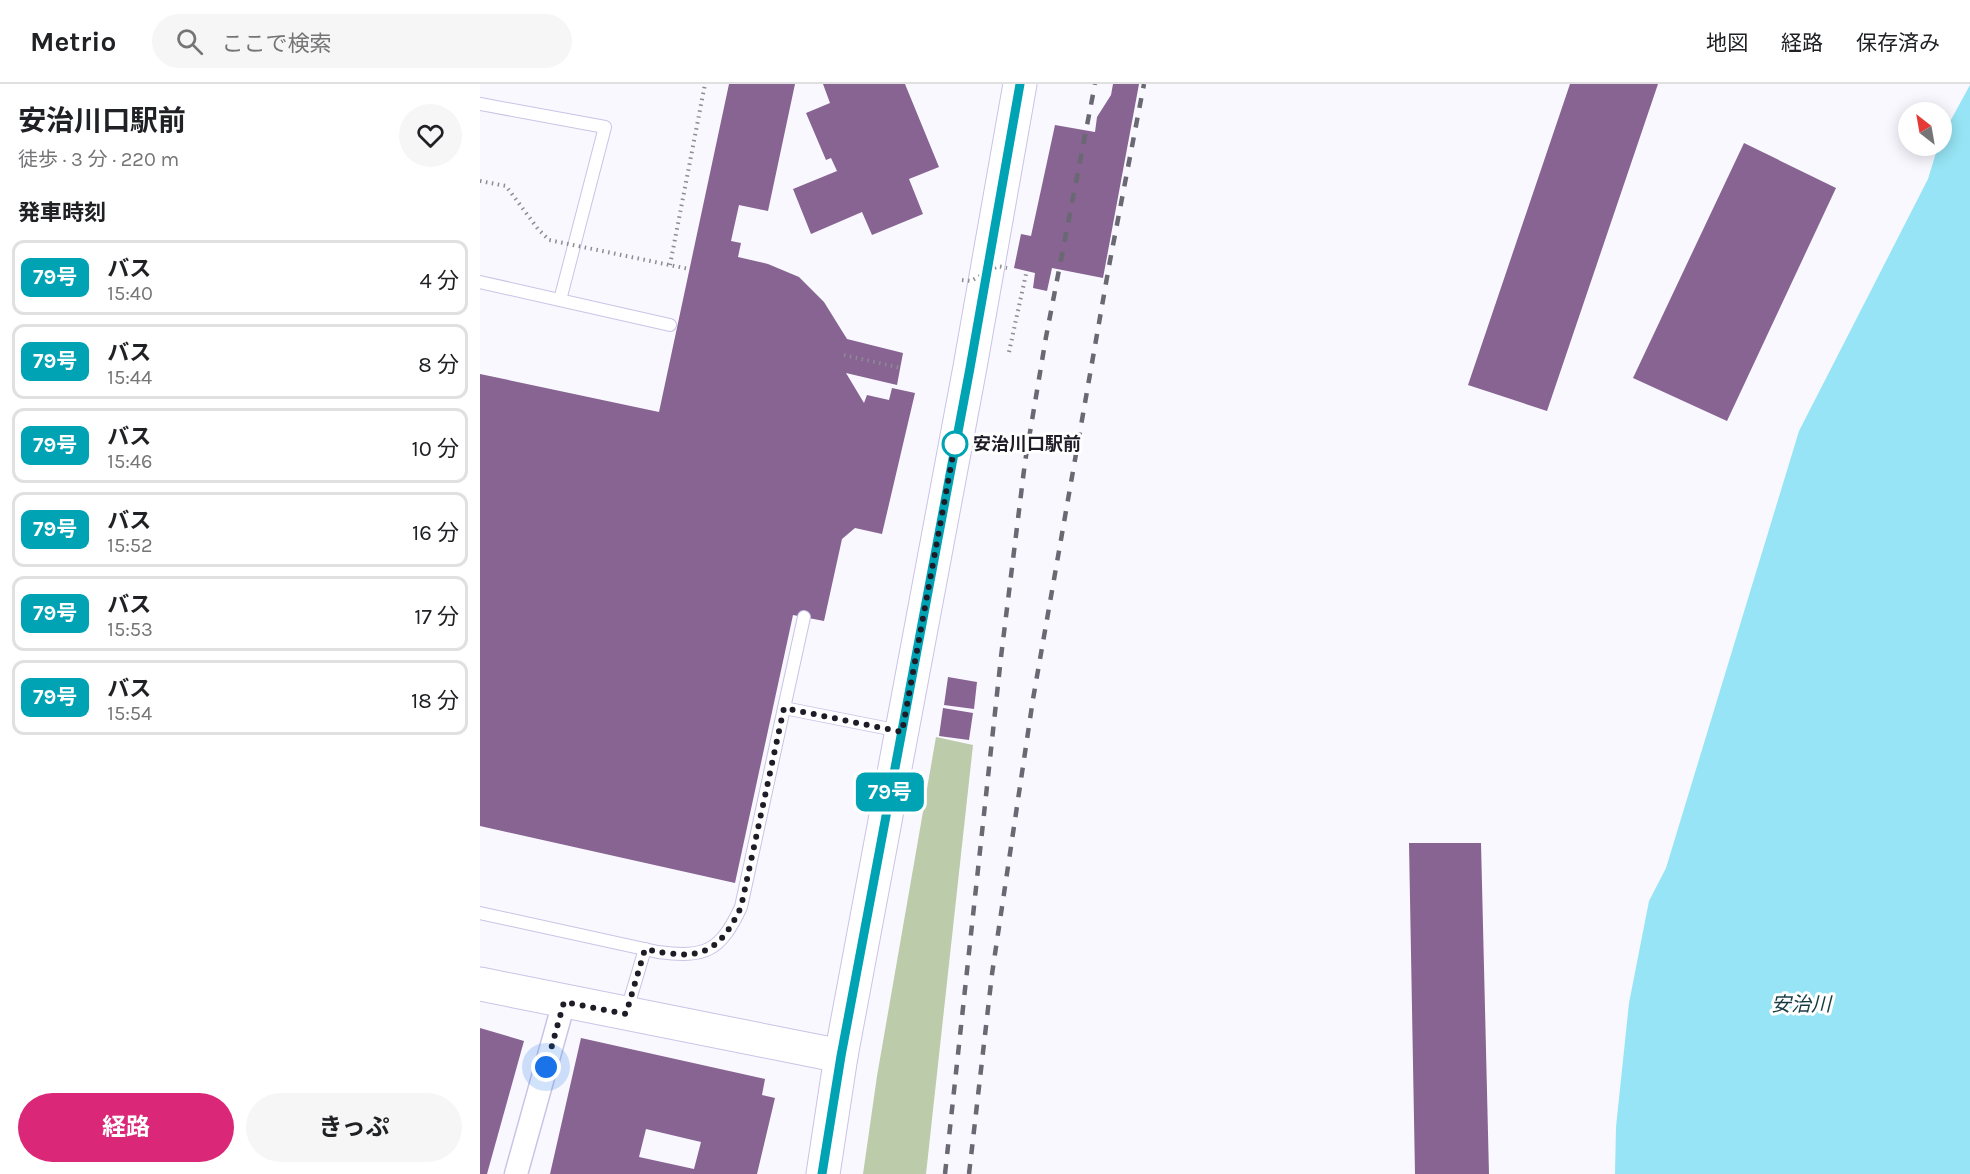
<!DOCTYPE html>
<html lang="ja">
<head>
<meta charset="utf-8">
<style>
	:root { --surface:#fff; --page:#f6f6f6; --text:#202124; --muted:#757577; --line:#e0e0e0; --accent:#db2777 }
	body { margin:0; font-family:Karla,"Noto Sans JP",sans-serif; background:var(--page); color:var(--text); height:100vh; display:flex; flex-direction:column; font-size:22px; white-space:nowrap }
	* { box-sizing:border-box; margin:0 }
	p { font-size:20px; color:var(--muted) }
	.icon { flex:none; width:33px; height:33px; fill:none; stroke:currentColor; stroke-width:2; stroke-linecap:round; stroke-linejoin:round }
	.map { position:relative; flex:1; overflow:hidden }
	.side { display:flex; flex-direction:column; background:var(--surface); width:480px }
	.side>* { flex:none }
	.badge { padding:0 12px; border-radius:9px; font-size:21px; line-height:39px }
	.needle { width:39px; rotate:329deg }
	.fabs { position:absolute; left:1418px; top:18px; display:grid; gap:12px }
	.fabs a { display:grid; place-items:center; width:54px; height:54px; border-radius:50%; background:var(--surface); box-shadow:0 3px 15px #0003; font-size:30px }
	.you { position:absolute; width:30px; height:30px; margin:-15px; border:4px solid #fff; border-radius:50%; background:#1a73e8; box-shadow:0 0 0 9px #1a73e833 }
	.map>.badge { position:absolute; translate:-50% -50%; box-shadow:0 0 0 3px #fff }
	h2 { padding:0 18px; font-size:22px; line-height:54px }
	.round { display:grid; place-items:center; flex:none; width:63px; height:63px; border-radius:32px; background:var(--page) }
	.overview { display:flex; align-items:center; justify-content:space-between; height:102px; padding:0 18px }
	h1 { font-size:28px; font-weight:700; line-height:45px }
	.button { display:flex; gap:12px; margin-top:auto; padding:12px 18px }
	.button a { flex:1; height:69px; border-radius:36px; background:var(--accent); color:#fff; font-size:24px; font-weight:700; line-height:69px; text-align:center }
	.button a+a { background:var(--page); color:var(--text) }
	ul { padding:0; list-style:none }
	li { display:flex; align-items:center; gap:18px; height:75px; margin:0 12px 9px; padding:0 6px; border:3px solid var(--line); border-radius:12px }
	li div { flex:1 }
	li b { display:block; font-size:22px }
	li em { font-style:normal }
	li .badge { min-width:66px; font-weight:700; text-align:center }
	header { display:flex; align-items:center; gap:36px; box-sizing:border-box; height:84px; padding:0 30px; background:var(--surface); border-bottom:2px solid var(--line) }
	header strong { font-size:28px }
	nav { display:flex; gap:33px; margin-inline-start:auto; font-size:21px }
	.search { width:420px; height:54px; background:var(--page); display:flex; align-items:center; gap:15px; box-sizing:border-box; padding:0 21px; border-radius:33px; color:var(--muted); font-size:22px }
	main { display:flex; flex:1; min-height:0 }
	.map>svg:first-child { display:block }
	.green { fill:#bccbaa }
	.water { fill:#96e4f5 }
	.building { fill:#876492; fill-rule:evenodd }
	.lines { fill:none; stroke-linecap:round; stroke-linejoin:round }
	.lane-casing { stroke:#cac3e6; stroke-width:14 }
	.street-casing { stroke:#cac3e6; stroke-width:25 }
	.secondary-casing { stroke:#cac3e6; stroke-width:35 }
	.path { stroke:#8d8b94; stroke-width:4; stroke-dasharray:1.5 4.5; stroke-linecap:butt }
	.lane { stroke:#fff; stroke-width:12 }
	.street { stroke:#fff; stroke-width:22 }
	.secondary { stroke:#fff; stroke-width:33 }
	.rail { stroke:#6a6872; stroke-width:4.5; stroke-dasharray:10 10; stroke-linecap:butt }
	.path-bridge { stroke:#8d8b94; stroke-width:4; stroke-dasharray:1.5 4.5; stroke-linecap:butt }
	.line-casing { stroke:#fff; stroke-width:14 }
	.line { stroke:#00a3b4; stroke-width:9 }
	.walk { stroke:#1f1c28; stroke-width:6; stroke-dasharray:0 10.8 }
	.stop-dot { fill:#fff; stroke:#00a3b4; stroke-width:3 }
	.labels { text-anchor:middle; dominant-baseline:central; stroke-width:6; stroke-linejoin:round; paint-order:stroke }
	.stop-label { font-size:18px; font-weight:bold; fill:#1f1c28; stroke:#fff; text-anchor:start }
	.water-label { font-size:20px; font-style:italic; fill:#153b42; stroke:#fff }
</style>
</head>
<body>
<header>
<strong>Metrio</strong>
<div class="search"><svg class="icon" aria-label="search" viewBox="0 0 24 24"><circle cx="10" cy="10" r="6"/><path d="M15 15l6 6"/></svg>ここで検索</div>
<nav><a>地図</a><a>経路</a><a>保存済み</a></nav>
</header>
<main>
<section class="side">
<div class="overview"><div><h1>安治川口駅前</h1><p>徒歩 · 3 分 · 220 m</p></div><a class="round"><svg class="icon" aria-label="heart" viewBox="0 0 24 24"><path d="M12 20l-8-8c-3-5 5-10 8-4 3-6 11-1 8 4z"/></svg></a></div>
<h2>発車時刻</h2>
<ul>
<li><span class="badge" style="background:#00a3b4;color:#fff">79号</span><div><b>バス</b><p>15:40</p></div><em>4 分</em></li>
<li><span class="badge" style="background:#00a3b4;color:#fff">79号</span><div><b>バス</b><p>15:44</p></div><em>8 分</em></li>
<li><span class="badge" style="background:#00a3b4;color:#fff">79号</span><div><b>バス</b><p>15:46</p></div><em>10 分</em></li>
<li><span class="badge" style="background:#00a3b4;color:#fff">79号</span><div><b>バス</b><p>15:52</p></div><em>16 分</em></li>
<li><span class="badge" style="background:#00a3b4;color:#fff">79号</span><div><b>バス</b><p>15:53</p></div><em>17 分</em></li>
<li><span class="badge" style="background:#00a3b4;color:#fff">79号</span><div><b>バス</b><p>15:54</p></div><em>18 分</em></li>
</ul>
<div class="button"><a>経路</a><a>きっぷ</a></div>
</section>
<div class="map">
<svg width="1490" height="1090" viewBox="0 0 1490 1090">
	<rect width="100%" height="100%" fill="#f9f8ff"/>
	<polygon class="green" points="456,653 493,661 446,1090 383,1090 397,992"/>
	<polygon class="water" points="1490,1 1490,1090 1135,1090 1136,1043 1149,919 1169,817 1186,784 1319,347 1448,95 1458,62 1461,62 1461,54"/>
	<g class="building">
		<polygon points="249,0 315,0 288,127 259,121 251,157 261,159 258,173 288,180 319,193 344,218 367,255 423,269 417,301 366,289 384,319 387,311 409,316 412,304 435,309 402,450 375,444 362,455 344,537 313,531 255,799 0,742 0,290 179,328"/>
		<polygon points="343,0 425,0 459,83 429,95 443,130 392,151 382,128 331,150 313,105 357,87 351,74 346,76 326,29 350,19"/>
		<polygon points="633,0 659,0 623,194 572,184 567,207 553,204 555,189 534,184 541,150 551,152 575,41 615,48 617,33 631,11"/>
		<polygon points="1090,0 1178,0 1067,327 988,301"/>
		<polygon points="1264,59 1356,104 1247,337 1153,294"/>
		<polygon points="468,593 497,598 494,625 464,621"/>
		<polygon points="463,624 493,629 489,656 459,652"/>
		<polygon points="929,759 1001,759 1009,1090 935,1090"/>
		<polygon points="0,944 44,957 7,1090 0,1090"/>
		<path d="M 101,954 L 285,995 L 282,1011 L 295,1014 L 277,1090 L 70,1090 ZM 166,1045 L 221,1058 L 214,1085 L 159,1073 Z"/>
	</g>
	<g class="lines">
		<defs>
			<g id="lane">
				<polyline points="0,20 125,43 80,216"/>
				<polyline points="0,198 190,241"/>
				<polyline points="304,624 324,533"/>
				<path d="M 0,829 L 178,868 C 225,874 240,868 261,823 L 304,624 L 420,647"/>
				<polyline points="146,929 165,865"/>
			</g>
			<polyline id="street" points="36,1090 84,918"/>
			<g id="secondary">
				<polyline points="0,900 361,972"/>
				<polyline points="343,1090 361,972 490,283 540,0"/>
			</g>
		</defs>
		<use href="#lane" class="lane-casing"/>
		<use href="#street" class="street-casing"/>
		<use href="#secondary" class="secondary-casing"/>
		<g class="path">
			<polyline points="190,181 225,0"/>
			<polyline points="529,268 546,190"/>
			<polyline points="364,271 421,284"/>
		</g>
		<use href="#lane" class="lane"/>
		<use href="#street" class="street"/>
		<use href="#secondary" class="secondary"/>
		<g class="rail">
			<polyline points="465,1090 521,573 545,378 566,253 615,0"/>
			<polyline points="489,1090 512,890 553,615 629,182 664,0"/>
		</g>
		<g class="path-bridge">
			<polyline points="0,97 26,102 58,145 69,156 209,185"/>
			<polyline points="482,196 491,197 518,182 527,184"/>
		</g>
	</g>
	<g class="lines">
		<defs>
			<polyline id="line" points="342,1090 361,972 490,284 540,0"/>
		</defs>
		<use href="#line" class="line-casing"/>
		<use href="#line" class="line"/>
		<path class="walk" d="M 66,983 L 84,918 L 146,930 L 165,865 C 216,876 237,874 261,823 L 304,624 L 422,648 L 475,360"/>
	</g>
	<circle class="stop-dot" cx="475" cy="360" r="12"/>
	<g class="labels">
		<g class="stop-label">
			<text x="493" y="360">安治川口駅前</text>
		</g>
		<g class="water-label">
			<text x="1321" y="920">安治川</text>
		</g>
	</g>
</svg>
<div class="fabs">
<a><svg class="needle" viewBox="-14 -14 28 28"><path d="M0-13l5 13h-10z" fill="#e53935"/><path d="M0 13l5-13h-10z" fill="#757577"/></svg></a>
</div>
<div class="you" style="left:66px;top:983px"></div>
<b class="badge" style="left:410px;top:708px;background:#00a3b4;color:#fff">79号</b>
</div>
</main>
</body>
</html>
